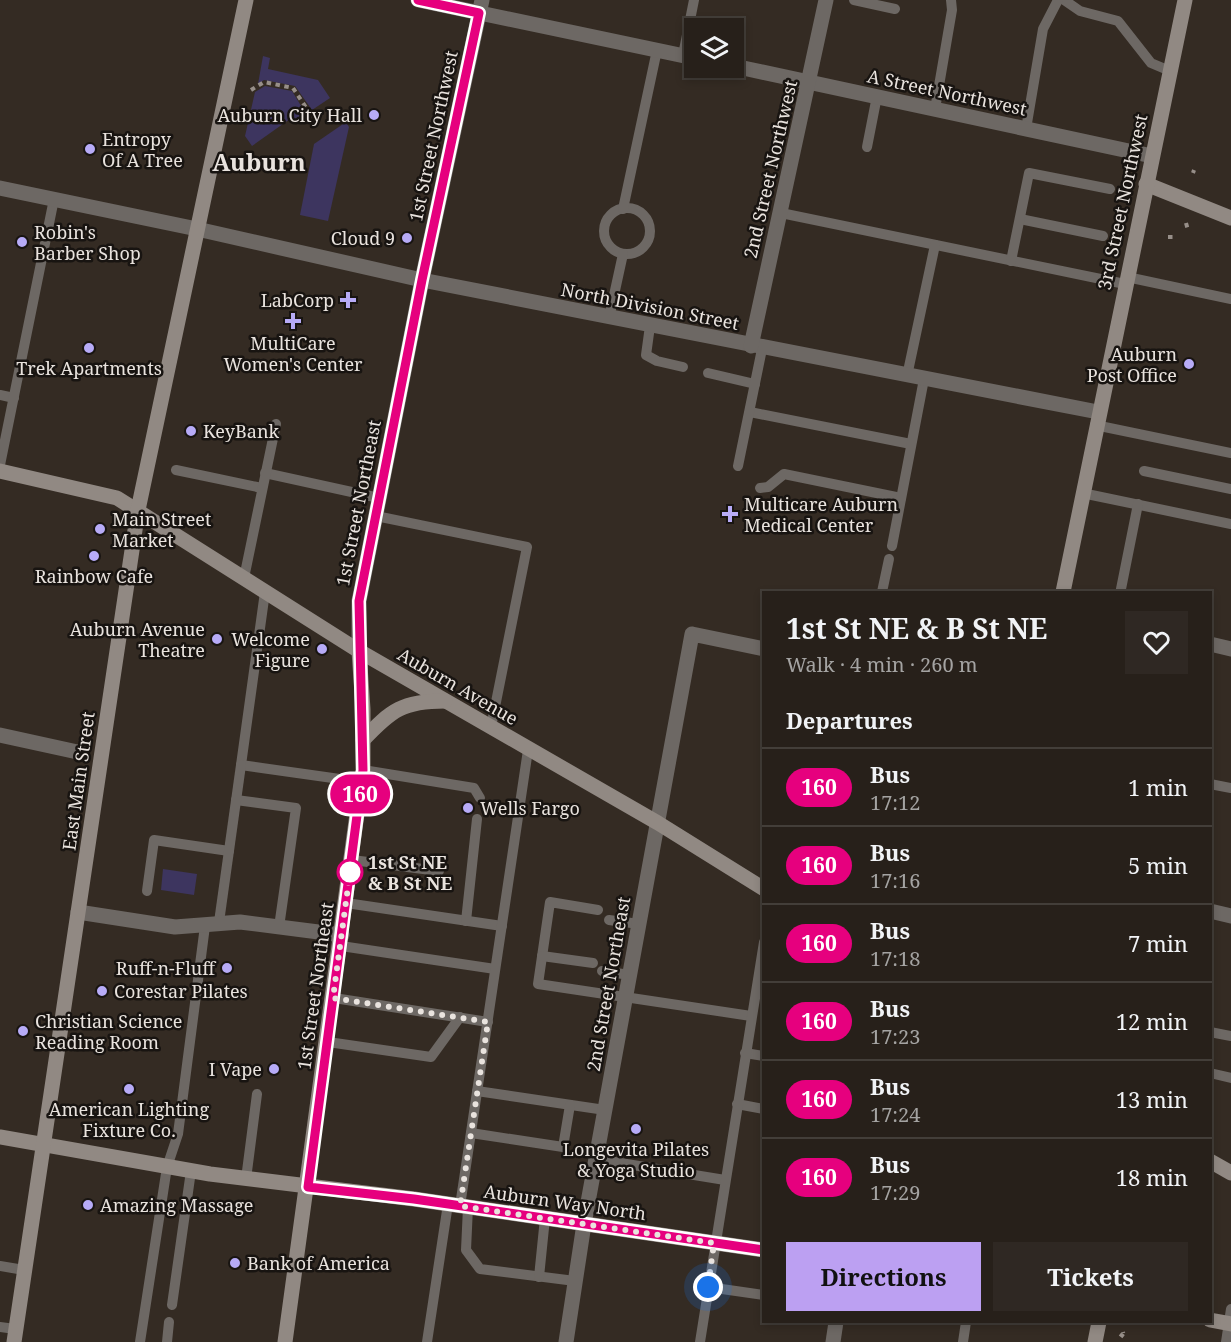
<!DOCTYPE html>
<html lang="en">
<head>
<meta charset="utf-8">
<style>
	:root { --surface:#27201a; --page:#2f2823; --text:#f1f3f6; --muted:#a4a3a2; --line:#433e39; --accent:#bca0f2 }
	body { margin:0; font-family:"Noto Serif",serif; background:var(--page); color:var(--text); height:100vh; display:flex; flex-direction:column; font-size:22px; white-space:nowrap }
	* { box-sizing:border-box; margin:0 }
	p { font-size:20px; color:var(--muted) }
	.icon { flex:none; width:33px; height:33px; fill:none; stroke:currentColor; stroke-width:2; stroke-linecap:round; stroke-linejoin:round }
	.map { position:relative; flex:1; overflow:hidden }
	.drawer { position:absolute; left:762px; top:591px; width:450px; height:732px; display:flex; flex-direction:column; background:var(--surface); border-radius:0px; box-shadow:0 3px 9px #0003,0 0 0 2px var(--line) }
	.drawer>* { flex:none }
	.badge { padding:0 12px; border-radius:20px; font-size:21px; line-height:39px }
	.controls { position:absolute; left:684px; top:18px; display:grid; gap:12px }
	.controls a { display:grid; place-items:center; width:60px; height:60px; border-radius:0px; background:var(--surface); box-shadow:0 3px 9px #0003,0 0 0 2px var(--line); font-size:30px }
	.you { position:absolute; width:30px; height:30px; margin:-15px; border:4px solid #fff; border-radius:50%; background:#1a73e8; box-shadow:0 0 0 9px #1a73e833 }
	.map>.badge { position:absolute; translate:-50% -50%; box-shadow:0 0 0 3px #fff }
	h2 { padding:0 24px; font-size:22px; line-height:54px }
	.round { display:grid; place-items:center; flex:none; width:63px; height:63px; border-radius:0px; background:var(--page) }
	.head { display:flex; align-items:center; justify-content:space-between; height:102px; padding:0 24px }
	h1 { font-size:28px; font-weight:700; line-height:45px }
	.button { display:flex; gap:12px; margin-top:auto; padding:12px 24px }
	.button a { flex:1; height:69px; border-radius:0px; background:var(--accent); color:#111; font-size:24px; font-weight:700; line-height:69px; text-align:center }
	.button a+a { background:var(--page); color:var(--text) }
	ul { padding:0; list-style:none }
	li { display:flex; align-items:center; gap:18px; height:78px; padding:0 24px; border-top:2px solid var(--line) }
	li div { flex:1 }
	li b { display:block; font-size:22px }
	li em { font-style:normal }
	li .badge { min-width:66px; font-weight:700; text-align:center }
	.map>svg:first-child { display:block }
	.green { fill:#3d355f }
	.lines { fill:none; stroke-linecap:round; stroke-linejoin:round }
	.path { stroke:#978f89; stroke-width:4; stroke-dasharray:4.5 4.5; stroke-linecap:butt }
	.lane { stroke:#6d6864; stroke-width:10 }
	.street { stroke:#6d6864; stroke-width:15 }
	.secondary { stroke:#918983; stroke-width:15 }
	.line-casing { stroke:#fff; stroke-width:14 }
	.line { stroke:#e6007e; stroke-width:9 }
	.walk { stroke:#e9e3de; stroke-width:6; stroke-dasharray:0 10.8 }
	.poi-dot { fill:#b7abf7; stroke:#181411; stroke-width:2 }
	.stop-dot { fill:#fff; stroke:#e6007e; stroke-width:3 }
	.labels { text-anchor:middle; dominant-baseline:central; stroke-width:5; stroke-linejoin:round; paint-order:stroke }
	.street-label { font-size:18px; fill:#e9e3de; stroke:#181411 }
	.poi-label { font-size:18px; fill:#e9e3de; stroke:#181411; text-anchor:start }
	.stop-label { font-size:18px; font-weight:bold; fill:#e9e3de; stroke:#181411; text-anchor:start }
	.district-label { font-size:24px; font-weight:bold; fill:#e9e3de; stroke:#181411 }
</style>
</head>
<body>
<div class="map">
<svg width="1231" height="1342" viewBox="0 0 1231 1342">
	<rect width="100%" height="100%" fill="#342b23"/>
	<g class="green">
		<polygon points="263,56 270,58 268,69 318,80 330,98 312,110 295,86 264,80 258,84"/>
		<polygon points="265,86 292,91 306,114 294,123 290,119 252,146 245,136 255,92"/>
		<polygon points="346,122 349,127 328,221 300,215 314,144"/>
		<polygon points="163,869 197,874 194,895 161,890"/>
	</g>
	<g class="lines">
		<g class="path">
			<polyline points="251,90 264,82 293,88 309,112"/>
			<polyline points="1193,173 1194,170"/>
			<polyline points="1186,223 1188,230"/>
			<polyline points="1168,237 1173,237"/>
			<polyline points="1120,1334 1124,1337 1123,1332"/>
		</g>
		<g class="lane">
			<polyline points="854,0 895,9"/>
			<polyline points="1064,0 1080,11 1118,21 1151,63 1170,71"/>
			<polyline points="683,55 694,0"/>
			<polyline points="935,109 952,10 951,0"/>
			<polyline points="1026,129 1043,29 1058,0"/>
			<polyline points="867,147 877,96"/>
			<circle cx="627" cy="231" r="23"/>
			<polyline points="623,209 657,50"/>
			<polyline points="781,213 1125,284"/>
			<polyline points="1020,219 1103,236"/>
			<polyline points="1011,261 1029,173 1110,189"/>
			<polyline points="1127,277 1231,299"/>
			<polyline points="609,318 623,254"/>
			<polyline points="650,326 646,355 657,361 683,367"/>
			<polyline points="708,373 755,384"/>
			<polyline points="907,376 935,245"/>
			<polyline points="0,395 14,398"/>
			<polyline points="750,412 911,444"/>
			<polyline points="1095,425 1231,453"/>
			<polyline points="0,465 54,199"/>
			<polyline points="738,466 762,349"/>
			<polyline points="176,470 262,488"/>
			<polyline points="1144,471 1231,489"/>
			<polyline points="265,473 379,498"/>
			<polyline points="760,488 768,487 784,474 901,498"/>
			<polyline points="1082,493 1231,524"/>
			<polyline points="376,516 527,547 491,727"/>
			<polyline points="892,546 924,379"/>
			<polyline points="244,578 276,424"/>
			<polyline points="1121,589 1138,504"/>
			<polyline points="265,592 241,765 361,782"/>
			<polyline points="882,592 889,559"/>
			<polyline points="363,770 474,788 480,798"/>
			<polyline points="1210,784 1231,788"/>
			<polyline points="236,800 296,808 279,927"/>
			<polyline points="352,860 439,871"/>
			<polyline points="147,891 154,840 229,851"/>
			<polyline points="346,903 502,926"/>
			<polyline points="598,910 550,902 538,984 751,1016"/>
			<polyline points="609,920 639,924"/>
			<polyline points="466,921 477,819"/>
			<polyline points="219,922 241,765"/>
			<polyline points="341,946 495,969"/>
			<polyline points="542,956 593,963"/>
			<polyline points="602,971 630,975"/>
			<polyline points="334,998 488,1022"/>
			<polyline points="1210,1032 1231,1036"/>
			<polyline points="328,1042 431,1057 460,1017"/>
			<polyline points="745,1053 764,1056"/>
			<polyline points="1210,1073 1231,1078"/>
			<polyline points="477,1091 605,1110"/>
			<polyline points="737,1104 764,1109"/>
			<polyline points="471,1133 563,1147 570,1105"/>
			<polyline points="596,1159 725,1180"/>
			<polyline points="246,1179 257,1094"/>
			<polyline points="460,1206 528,750"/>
			<polyline points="468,1207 466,1250 480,1269 575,1281"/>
			<polyline points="0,1266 24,1270"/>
			<polyline points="539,1277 545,1218"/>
			<polyline points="708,1287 764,1295"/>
			<polyline points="172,1305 191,1171"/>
			<polyline points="0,1327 15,1329"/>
			<polyline points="140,1342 167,1167 178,1134 205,926"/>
			<polyline points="167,1342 169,1322"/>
			<polyline points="427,1342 448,1204"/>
			<polyline points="700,1342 764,942"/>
			<polyline points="963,1342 966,1322"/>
			<polyline points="1226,1342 1231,1309"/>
		</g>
		<g class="street">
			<polyline points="418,0 694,58"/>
			<polyline points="734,66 1152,156"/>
			<polyline points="0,188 197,229 422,280 1098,412"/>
			<polyline points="751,346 826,0"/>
			<polyline points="1210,644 1231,649"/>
			<polyline points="359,651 359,601 422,280 482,0"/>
			<polyline points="0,735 82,753"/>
			<polyline points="1210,911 1231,916"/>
			<polyline points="78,912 175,927 240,922 342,935"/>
			<polyline points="566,1342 584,1224 692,634 764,649"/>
			<polyline points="833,1342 836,1322"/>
		</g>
		<g class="secondary">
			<polyline points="1146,184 1231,218"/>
			<polyline points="0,471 117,498 359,651 658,823 764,889"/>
			<polyline points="1063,592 1185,0"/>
			<path d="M 363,740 C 391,710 403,701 445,701"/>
			<polyline points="0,1137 210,1174 414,1199 764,1250"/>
			<polyline points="1210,1161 1231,1173"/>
			<polyline points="1210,1320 1231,1324"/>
			<polyline points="14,1342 138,510 246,0"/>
			<polyline points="285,1342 363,770 363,709 359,651"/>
			<polyline points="1095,1342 1099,1322"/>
		</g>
	</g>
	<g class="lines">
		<defs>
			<polyline id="line" points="418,0 479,13 422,280 359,601 363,770 308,1187 414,1199 764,1250"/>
		</defs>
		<use href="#line" class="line-casing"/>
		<use href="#line" class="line"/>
		<polyline class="walk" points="350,872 333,998 488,1022 460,1206 714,1243 708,1287"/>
	</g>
	<g class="poi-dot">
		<circle cx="374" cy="115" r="6"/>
		<circle cx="90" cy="149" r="6"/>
		<circle cx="407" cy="238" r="6"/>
		<circle cx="22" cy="242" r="6"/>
		<path d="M345 291h6v6h6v6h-6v6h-6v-6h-6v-6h6z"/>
		<path d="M290 312h6v6h6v6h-6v6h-6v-6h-6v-6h6z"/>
		<circle cx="89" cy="348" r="6"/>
		<circle cx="1189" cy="364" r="6"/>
		<circle cx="191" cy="431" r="6"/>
		<path d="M727 505h6v6h6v6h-6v6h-6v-6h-6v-6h6z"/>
		<circle cx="100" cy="529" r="6"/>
		<circle cx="94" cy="556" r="6"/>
		<circle cx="217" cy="639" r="6"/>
		<circle cx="322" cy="649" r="6"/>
		<circle cx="468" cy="808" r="6"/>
		<circle cx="227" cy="968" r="6"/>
		<circle cx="102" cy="991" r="6"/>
		<circle cx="23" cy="1031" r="6"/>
		<circle cx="274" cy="1069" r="6"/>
		<circle cx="129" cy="1089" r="6"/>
		<circle cx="636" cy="1129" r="6"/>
		<circle cx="88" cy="1205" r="6"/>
		<circle cx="235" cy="1263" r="6"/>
	</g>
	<circle class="stop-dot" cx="350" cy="872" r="12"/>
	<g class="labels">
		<g class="street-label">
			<text transform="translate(947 92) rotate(12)">A Street Northwest</text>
			<text transform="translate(433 136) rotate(-78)">1st Street Northwest</text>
			<text transform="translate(770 169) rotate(-77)">2nd Street Northwest</text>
			<text transform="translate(1122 202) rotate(-78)">3rd Street Northwest</text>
			<text transform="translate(650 306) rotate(11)">North Division Street</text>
			<text transform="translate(358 503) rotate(-79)">1st Street Northeast</text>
			<text transform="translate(458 686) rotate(30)">Auburn Avenue</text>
			<text transform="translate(78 781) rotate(-82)">East Main Street</text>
			<text transform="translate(608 984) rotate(-80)">2nd Street Northeast</text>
			<text transform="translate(315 986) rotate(-82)">1st Street Northeast</text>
			<text transform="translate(565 1202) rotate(8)">Auburn Way North</text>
		</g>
		<g class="poi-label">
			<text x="362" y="115" text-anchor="end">Auburn City Hall</text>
			<text x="102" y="139">Entropy<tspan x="102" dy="21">Of A Tree</tspan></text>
			<text x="34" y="232">Robin's<tspan x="34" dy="21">Barber Shop</tspan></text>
			<text x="395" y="238" text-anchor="end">Cloud 9</text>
			<text x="334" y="300" text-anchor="end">LabCorp</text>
			<text x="293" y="343" text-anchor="middle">MultiCare<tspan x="293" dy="21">Women's Center</tspan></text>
			<text x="1177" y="354" text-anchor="end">Auburn<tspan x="1177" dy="21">Post Office</tspan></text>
			<text x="89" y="368" text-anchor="middle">Trek Apartments</text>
			<text x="203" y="431">KeyBank</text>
			<text x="744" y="504">Multicare Auburn<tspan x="744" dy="21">Medical Center</tspan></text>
			<text x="112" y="519">Main Street<tspan x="112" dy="21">Market</tspan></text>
			<text x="94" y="576" text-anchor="middle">Rainbow Cafe</text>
			<text x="205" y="629" text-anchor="end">Auburn Avenue<tspan x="205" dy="21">Theatre</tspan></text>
			<text x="310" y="639" text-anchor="end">Welcome<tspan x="310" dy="21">Figure</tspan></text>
			<text x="480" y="808">Wells Fargo</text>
			<text x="215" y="968" text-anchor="end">Ruff-n-Fluff</text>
			<text x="114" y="991">Corestar Pilates</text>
			<text x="35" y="1021">Christian Science<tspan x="35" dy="21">Reading Room</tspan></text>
			<text x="262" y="1069" text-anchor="end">I Vape</text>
			<text x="129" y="1109" text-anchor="middle">American Lighting<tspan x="129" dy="21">Fixture Co.</tspan></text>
			<text x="636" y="1149" text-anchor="middle">Longevita Pilates<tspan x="636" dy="21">&amp; Yoga Studio</tspan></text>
			<text x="100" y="1205">Amazing Massage</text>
			<text x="247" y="1263">Bank of America</text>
		</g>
		<g class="stop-label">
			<text x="368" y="862">1st St NE<tspan x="368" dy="21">&amp; B St NE</tspan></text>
		</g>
		<g class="district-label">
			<text x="259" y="161">Auburn</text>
		</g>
	</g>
</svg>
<div class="controls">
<a><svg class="icon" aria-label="layers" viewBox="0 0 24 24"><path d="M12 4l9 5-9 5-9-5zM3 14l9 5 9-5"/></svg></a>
</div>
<div class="you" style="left:708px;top:1287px"></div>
<b class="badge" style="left:360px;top:794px;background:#e6007e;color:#fff">160</b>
<section class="drawer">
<div class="head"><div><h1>1st St NE &amp; B St NE</h1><p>Walk · 4 min · 260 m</p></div><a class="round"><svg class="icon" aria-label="heart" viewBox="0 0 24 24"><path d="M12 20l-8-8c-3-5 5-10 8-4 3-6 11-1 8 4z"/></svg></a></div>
<h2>Departures</h2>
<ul>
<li><span class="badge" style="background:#e6007e;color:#fff">160</span><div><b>Bus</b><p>17:12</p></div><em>1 min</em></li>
<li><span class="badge" style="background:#e6007e;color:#fff">160</span><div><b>Bus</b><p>17:16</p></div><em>5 min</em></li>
<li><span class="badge" style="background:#e6007e;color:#fff">160</span><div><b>Bus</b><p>17:18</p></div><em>7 min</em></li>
<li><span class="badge" style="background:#e6007e;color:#fff">160</span><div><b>Bus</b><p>17:23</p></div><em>12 min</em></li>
<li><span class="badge" style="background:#e6007e;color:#fff">160</span><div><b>Bus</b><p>17:24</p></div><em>13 min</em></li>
<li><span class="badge" style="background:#e6007e;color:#fff">160</span><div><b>Bus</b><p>17:29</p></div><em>18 min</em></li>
</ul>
<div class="button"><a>Directions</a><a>Tickets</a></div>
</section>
</div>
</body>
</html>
